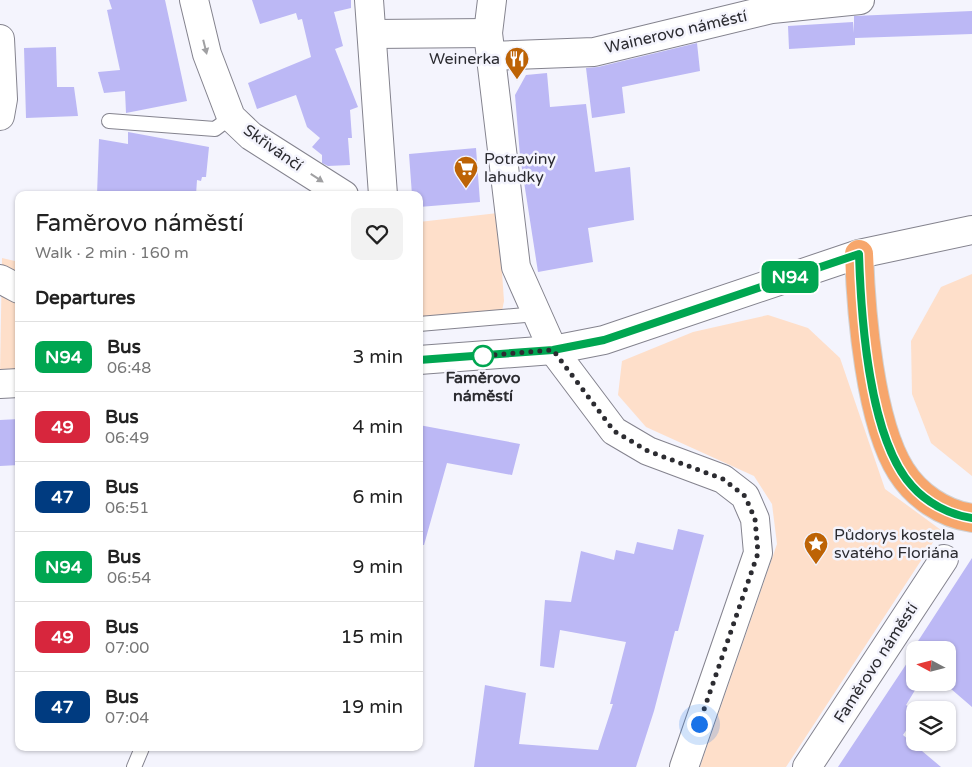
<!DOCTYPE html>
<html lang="en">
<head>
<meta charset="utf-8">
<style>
	:root { --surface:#fff; --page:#f2f2f2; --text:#222; --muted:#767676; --line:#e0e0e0 }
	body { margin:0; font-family:"Varela Round",sans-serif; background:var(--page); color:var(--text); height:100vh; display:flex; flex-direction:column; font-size:19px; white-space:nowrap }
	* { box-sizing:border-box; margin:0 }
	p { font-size:16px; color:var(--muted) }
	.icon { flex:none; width:28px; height:28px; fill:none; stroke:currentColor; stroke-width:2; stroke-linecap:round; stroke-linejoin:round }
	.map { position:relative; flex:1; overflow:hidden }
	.panel { position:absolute; left:15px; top:191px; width:408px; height:560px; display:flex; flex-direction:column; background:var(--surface); border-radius:10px; box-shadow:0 1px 4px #0004 }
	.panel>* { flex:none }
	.badge { padding:0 10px; border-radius:8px; font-size:18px; line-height:32px }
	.needle { width:32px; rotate:277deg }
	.buttons { position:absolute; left:906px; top:641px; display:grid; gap:10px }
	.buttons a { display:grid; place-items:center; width:50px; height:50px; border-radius:10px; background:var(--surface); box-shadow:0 1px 4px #0004; font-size:25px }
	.you { position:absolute; width:25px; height:25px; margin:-12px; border:4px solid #fff; border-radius:50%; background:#1a73e8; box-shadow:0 0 0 8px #1a73e833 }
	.map>.badge { position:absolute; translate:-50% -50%; box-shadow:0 0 0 2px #fff }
	h2 { padding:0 20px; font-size:19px; line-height:45px }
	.round { display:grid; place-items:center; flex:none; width:52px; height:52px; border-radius:10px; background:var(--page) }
	.overview { display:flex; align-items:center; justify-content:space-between; height:85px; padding:0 20px }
	h1 { font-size:24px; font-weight:600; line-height:38px }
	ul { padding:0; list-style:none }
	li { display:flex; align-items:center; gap:15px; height:70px; padding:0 20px; border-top:1px solid var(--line) }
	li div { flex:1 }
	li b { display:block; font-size:19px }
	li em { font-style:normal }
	li .badge { min-width:55px; font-weight:700; text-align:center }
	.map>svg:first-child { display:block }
	.green { fill:#fedfca }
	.building { fill:#bcb8f5 }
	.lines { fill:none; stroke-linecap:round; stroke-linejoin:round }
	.lane-casing { stroke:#84838e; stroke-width:16 }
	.street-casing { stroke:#84838e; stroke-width:30 }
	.secondary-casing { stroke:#84838e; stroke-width:30 }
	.highway-casing { stroke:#d1d1d2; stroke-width:30 }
	.lane { stroke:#fff; stroke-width:14 }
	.street { stroke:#fff; stroke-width:28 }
	.secondary { stroke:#fff; stroke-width:28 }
	.highway { stroke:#f7a66c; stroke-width:28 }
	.oneway { fill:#a0a0a2 }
	.line-casing { stroke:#fff; stroke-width:11 }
	.line { stroke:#00a651; stroke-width:8 }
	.walk { stroke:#2c2c31; stroke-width:5; stroke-dasharray:0 9 }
	.stop-dot { fill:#fff; stroke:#00a651; stroke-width:2.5 }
	.labels { text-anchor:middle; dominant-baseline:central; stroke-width:5; stroke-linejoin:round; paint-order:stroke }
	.street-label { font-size:16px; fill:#2c2c31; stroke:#f4f4fd }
	.poi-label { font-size:16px; fill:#2c2c31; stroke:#f4f4fd; text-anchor:start }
	.stop-label { font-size:16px; font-weight:bold; fill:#2c2c31; stroke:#f4f4fd }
</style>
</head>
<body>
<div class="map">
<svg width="972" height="767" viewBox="0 0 972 767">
	<rect width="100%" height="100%" fill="#f4f4fd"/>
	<g class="green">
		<polygon points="498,213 504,301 502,311 419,319 419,222"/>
		<polygon points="2,258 19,262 19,374 0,375"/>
		<polygon points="972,274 972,476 931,443 912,394 911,341 941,287"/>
		<polygon points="768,315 808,328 840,358 885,489 941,530 786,767 700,767 777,544 772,504 754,476 646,427 618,395 622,361 693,332"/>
	</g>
	<g class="building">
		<polygon points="109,0 165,0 187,101 126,113 125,91 104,93 98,72 120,70 107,10 112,9"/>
		<polygon points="252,0 351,0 351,8 334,12 343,46 335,49 358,107 350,110 352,138 348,138 350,165 328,166 322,163 322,155 312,147 320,138 307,127 296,95 257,109 248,83 311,57 302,19 298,20 296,13 260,24"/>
		<polygon points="972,11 972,34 855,38 855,45 789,49 788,26 853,22 854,33 854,16"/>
		<polygon points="697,43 700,71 622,87 625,113 592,118 586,68 598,67"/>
		<polygon points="56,47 57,87 74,87 78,116 26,118 24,48"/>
		<polygon points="547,73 550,107 586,104 595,172 630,167 634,220 588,228 593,262 538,272 520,156 515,95 526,75"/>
		<polygon points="128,132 209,147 206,177 202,177 201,181 197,180 196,195 97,195 99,139 128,144"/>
		<polygon points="476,148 480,202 419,207 419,195 412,195 409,154"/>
		<polygon points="19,419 19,465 0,466 0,420"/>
		<polygon points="419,425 520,444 512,475 447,463 424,545 419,545"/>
		<polygon points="678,529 704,535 678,631 675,631 654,711 636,767 474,767 485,685 526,693 519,744 598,750 613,704 610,704 626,642 560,630 554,668 540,666 545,600 571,602 581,551 614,560 616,550 634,554 637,542 673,550"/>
		<polygon points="972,558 972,707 943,682 948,682 948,650 915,650 915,682 920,682 906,705 915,711 915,717 903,735 941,767 838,767 911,657 909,655"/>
	</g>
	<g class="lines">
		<defs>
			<g id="lane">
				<polyline points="109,121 215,129 231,117"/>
				<polyline points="419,324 537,314"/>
				<polyline points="134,767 142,748"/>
			</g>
			<g id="street">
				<polyline points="194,0 207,54 231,117 251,136 344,195"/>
				<polyline points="369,0 383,195"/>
				<polyline points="492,0 488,33 516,267 553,350 614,431 648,451 723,479 745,496 755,519 758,553 684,767"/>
				<polyline points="373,34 488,33"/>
				<polyline points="0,39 3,99 0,116"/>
				<polyline points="491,56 594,52 772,9 860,0"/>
				<polyline points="0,279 19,289"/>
				<polyline points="807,767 944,559"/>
			</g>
			<g id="secondary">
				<polyline points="419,360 553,350 604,340 859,254 972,230"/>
				<polyline points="0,384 19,383"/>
			</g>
			<path id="highway" d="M 859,254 C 861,313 870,422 901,471 C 916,495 943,514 972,518"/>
		</defs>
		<use href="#lane" class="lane-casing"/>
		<use href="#street" class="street-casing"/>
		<use href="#secondary" class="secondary-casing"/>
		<use href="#highway" class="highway-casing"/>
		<use href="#lane" class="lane"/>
		<use href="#street" class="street"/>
		<use href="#secondary" class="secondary"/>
		<use href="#highway" class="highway"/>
	</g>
	<defs><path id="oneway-solid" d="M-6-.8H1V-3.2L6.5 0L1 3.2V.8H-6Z" transform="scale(1.25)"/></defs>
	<g class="oneway">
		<use href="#oneway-solid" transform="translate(205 47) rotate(76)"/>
		<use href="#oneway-solid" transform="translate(317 178) rotate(33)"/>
	</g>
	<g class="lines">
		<defs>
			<path id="line" d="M 419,360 L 553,350 L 604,340 L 859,254 C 861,317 869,439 912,486 C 927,503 950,515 972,518"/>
		</defs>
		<use href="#line" class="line-casing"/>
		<use href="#line" class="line"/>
		<polyline class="walk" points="483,356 480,356 553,350 614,431 648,451 723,479 745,496 755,519 758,553 699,724"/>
	</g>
	<defs>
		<symbol id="restaurant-pin" viewBox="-11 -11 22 30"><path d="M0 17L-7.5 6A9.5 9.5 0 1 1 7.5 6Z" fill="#bd6305" stroke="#f4f4fd"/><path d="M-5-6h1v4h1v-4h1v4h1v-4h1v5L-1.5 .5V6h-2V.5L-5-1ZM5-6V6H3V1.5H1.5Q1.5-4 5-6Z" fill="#fff"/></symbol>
		<symbol id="supermarket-pin" viewBox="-11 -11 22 30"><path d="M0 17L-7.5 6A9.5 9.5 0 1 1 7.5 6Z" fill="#bd6305" stroke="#f4f4fd"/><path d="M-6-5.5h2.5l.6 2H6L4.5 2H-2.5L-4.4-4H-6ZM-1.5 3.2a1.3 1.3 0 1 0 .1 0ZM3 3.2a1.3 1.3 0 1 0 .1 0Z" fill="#fff"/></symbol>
		<symbol id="sight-pin" viewBox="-11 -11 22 30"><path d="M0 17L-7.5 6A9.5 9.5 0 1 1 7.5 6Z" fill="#bd6305" stroke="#f4f4fd"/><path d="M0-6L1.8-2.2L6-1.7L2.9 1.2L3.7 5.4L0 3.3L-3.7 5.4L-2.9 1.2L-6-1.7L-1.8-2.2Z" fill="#fff"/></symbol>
	</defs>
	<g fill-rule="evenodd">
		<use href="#restaurant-pin" x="503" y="45" width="28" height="38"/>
		<use href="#supermarket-pin" x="452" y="154" width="28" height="38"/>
		<use href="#sight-pin" x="802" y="530" width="28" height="38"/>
	</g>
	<circle class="stop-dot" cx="483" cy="356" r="10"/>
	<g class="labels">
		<g class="street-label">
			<text transform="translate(676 32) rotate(-13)">Wainerovo náměstí</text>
			<text transform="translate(273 148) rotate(35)">Skřivánčí</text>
			<text transform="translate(876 663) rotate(-57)">Faměrovo náměstí</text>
		</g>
		<g class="poi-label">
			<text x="500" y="59" text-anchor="end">Weinerka</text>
			<text x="484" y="159">Potraviny<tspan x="484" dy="18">lahudky</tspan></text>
			<text x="834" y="535">Půdorys kostela<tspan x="834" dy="18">svatého Floriána</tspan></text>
		</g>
		<g class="stop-label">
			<text x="483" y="378">Faměrovo<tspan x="483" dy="18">náměstí</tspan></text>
		</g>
	</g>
</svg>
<div class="buttons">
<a><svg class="needle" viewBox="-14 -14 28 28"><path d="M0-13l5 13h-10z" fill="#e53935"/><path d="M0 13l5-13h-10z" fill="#767676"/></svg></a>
<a><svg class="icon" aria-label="layers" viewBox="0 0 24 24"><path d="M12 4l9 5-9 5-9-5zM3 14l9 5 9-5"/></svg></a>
</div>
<div class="you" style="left:699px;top:724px"></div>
<b class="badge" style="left:790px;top:277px;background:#00a651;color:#fff">N94</b>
<section class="panel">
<div class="overview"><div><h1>Faměrovo náměstí</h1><p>Walk · 2 min · 160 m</p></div><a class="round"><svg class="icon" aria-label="heart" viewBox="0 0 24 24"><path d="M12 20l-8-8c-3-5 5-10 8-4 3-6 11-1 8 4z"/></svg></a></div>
<h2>Departures</h2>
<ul>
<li><span class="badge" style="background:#00a651;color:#fff">N94</span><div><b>Bus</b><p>06:48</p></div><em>3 min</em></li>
<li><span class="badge" style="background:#d7263d;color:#fff">49</span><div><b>Bus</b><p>06:49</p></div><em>4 min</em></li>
<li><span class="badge" style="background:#003b80;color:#fff">47</span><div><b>Bus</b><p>06:51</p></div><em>6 min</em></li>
<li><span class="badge" style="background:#00a651;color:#fff">N94</span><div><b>Bus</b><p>06:54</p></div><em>9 min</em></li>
<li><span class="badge" style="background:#d7263d;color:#fff">49</span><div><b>Bus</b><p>07:00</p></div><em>15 min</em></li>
<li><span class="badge" style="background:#003b80;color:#fff">47</span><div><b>Bus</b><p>07:04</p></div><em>19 min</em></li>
</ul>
</section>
</div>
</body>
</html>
